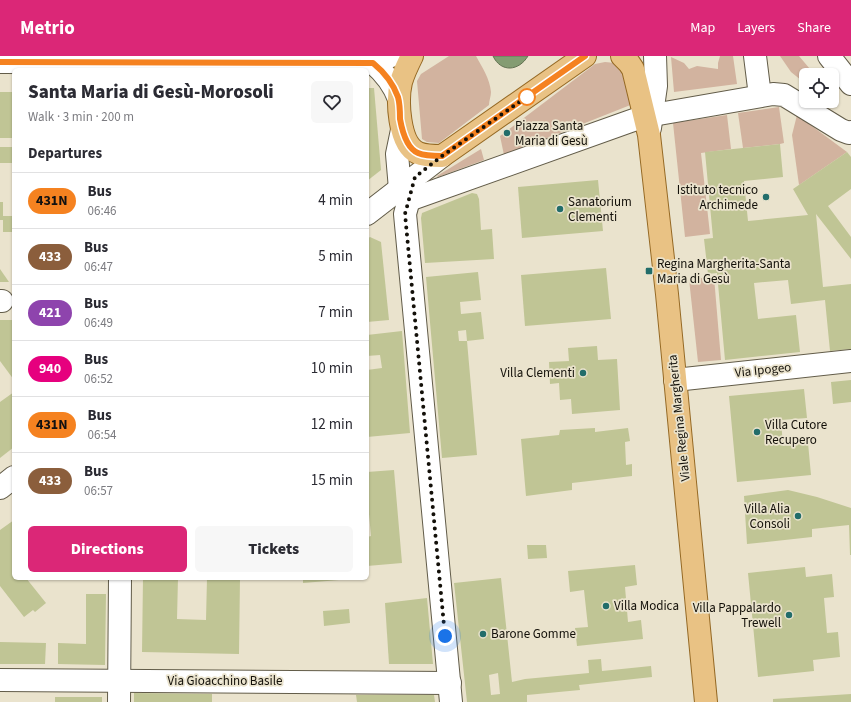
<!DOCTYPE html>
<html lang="en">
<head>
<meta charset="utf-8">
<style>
	:root { --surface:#fff; --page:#f7f7f7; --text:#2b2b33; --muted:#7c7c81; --line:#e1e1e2; --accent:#db2777 }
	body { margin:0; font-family:"Source Sans 3",sans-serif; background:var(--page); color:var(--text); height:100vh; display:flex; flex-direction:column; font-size:15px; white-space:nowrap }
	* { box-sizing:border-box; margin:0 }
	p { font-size:13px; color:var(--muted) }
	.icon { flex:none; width:22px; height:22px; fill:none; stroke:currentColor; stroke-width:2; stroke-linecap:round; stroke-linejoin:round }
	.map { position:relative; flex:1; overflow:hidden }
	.sheet { position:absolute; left:12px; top:12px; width:357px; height:512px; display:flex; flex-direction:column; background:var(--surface); border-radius:6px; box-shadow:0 1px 3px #0004 }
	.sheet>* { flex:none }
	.badge { padding:0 8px; border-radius:13px; font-size:14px; line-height:26px }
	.fabs { position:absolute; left:799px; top:12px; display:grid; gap:8px }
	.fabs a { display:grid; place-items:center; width:40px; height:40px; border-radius:6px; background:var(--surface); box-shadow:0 1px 3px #0004; font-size:20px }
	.you { position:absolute; width:20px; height:20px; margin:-10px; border:3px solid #fff; border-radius:50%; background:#1a73e8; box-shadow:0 0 0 6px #1a73e833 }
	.map>.badge { position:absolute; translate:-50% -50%; box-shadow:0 0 0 2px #fff }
	h2 { padding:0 16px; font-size:15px; line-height:36px }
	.round { display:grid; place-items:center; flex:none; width:42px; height:42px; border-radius:6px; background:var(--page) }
	.summary { display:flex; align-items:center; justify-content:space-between; height:68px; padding:0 16px }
	h1 { font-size:19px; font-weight:800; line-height:30px }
	.button { display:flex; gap:8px; margin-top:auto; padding:8px 16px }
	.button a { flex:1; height:46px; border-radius:6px; background:var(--accent); color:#fff; font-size:16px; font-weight:800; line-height:46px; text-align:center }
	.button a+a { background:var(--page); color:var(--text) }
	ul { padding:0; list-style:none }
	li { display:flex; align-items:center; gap:12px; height:56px; padding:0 16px; border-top:1px solid var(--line) }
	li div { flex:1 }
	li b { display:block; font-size:15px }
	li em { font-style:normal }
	li .badge { min-width:44px; font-weight:700; text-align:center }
	header { display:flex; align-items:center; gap:24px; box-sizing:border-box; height:56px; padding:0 20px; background:var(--accent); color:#fff }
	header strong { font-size:19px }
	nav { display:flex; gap:22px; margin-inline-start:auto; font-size:14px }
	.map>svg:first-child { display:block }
	.green { fill:#d2b39f }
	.water { fill:#849c72; stroke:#627252 }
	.building { fill:#c0c595; fill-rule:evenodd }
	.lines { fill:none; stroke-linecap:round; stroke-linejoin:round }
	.street-casing { stroke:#625c49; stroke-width:24 }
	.secondary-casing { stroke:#625c49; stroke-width:24 }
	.primary-casing { stroke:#956924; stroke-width:24 }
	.street { stroke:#fff; stroke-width:22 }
	.secondary { stroke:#fff; stroke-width:22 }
	.primary { stroke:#e9c284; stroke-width:22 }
	.line-casing { stroke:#fff; stroke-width:9 }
	.line { stroke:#f58220; stroke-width:6 }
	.walk { stroke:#131009; stroke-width:4; stroke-dasharray:0 7.2 }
	.stop-dot { fill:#fff; stroke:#f58220; stroke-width:2 }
	.poi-dot { fill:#226d6a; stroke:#eae3cd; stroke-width:1.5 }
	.labels { text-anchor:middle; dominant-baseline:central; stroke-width:3.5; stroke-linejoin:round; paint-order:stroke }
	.poi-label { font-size:13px; fill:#131009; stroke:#eae3cd; text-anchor:start }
	.street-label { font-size:13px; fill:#131009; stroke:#eae3cd }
</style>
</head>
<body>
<header>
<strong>Metrio</strong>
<nav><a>Map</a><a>Layers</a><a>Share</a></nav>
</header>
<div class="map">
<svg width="851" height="646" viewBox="0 0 851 646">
	<rect width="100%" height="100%" fill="#eae3cd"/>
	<g class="green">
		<path d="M 449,0 L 476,0 C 482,11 490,23 491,36 C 491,40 489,45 489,49 L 439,87 L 427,86 L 422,83 L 417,25 L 421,18 Z"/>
		<polygon points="720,0 733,0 737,28 674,36 671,1 684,7 689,13 697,10 718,13 718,7"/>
		<polygon points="780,0 799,0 815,19 806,19 806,28 791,16"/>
		<polygon points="605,6 615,7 623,13 633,48 504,99 500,80 595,8"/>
		<polygon points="779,51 784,87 780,88 743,92 738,57"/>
		<polygon points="727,59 731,93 701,97 710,178 685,181 673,67"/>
		<polygon points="797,59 847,96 799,129 792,79"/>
		<polygon points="481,93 484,104 438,121 437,120"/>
		<polygon points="714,221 721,304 698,306 689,223"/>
	</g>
	<path class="water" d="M 493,0 L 528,0 C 519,15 501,17 493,0 Z"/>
	<g class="building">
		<polygon points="367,32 374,32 381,114 367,125"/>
		<rect x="0" y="36" width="14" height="46"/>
		<polygon points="780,88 783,121 744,125 748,165 808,159 793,133 847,96 851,101 851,133 828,150 851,181 851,203 816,158 823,231 851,228 851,293 830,295 825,244 791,248 788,224 754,227 758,263 796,259 800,296 725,304 717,217 708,218 704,183 713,182 705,96"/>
		<polygon points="0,91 13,91 12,107 0,107"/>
		<polygon points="598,124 603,175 522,182 518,131"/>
		<polygon points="472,137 477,138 479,143 481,174 492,173 494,203 425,207 421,162 422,157"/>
		<polygon points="0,146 3,146 3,160 14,160 14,176 3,176 3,164 0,164"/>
		<polygon points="370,181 381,186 389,264 367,266 367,183"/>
		<polygon points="606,212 611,263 525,270 521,219"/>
		<polygon points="0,213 9,226 0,226"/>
		<polygon points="478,216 481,244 460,246 461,258 481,256 484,283 467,285 466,274 458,275 459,285 467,285 477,399 442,402 426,221"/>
		<polygon points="0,264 14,264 14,324 0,305"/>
		<polygon points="402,275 410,377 367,381 367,314 382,312 380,299 367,300 367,279"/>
		<polygon points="597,290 598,304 617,303 620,354 572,358 571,343 560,344 559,327 550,328 549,306 569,305 568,292"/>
		<polygon points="851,324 851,346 833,348 831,326"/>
		<polygon points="804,333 807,362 781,364 783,390 808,387 811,419 737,426 729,340"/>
		<polygon points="14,336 14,391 0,402 0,346"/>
		<polygon points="595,372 595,376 628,372 630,385 625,386 626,409 632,408 632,420 572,427 572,434 526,440 521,383 559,379 560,374"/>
		<polygon points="394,414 402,507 367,510 367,481 371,480 367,436 367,416"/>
		<polygon points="788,434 817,441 851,452 851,499 850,499 849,469 812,473 812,481 747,488 744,440"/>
		<polygon points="14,464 14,522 26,522 46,547 35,556 33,554 24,561 0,530 0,474"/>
		<polygon points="527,489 546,489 547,502 528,503"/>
		<polygon points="635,509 637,529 625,531 628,566 641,564 643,583 577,590 575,572 588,571 584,534 570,536 568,515"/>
		<polygon points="805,511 806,521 832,518 834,541 824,542 827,577 838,576 840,601 813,604 814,615 758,621 748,517"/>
		<polygon points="143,522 178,522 177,563 206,564 207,522 240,522 239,598 142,596"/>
		<polygon points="303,522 351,522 351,523 303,527"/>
		<path d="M 501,522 L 512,626 L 525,623 L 589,617 L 588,604 L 601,603 L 602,615 L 651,610 L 652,621 L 579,629 L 580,634 L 527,639 L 527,646 L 467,646 L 454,527 ZM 498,617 L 500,638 L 491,639 L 489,619 Z"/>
		<polygon points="86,538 106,538 105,609 58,608 58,587 86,588"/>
		<polygon points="427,542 433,608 389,608 385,547"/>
		<polygon points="349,553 350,567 324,570 323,555"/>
		<polygon points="0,586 46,587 45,608 0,608"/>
		<polygon points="134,637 212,638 212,646 134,646"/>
		<polygon points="851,638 851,646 773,646 773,643"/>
		<polygon points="356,639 434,639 435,646 357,646"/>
		<rect x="55" y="641" width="47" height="5"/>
	</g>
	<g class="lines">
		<defs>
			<g id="street">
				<polyline points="755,0 760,40"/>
				<path d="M 373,7 C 385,17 393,27 399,43"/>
				<polyline points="402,74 397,98 400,133 409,144 628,66 645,60"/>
				<polyline points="415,121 405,158 451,646"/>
				<polyline points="0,245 2,245"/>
				<polyline points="675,324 851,305"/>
				<polyline points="0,624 450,627"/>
				<polyline points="119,646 120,522"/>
			</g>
			<g id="secondary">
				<polyline points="829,0 851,28"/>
				<polyline points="0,6 373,7 391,0"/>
				<polyline points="653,59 773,38 784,39 841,74 849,77 851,76"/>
				<polyline points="650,72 656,30 655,0"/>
				<polyline points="367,158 442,100"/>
				<polyline points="0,432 14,421"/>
			</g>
			<g id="primary">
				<path d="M 412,0 C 408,8 404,16 401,26 C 397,43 398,88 418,97 C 425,100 434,100 442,100 L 585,0"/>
				<polyline points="622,0 629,7 633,13 649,79 667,238 706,646"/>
			</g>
		</defs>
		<use href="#street" class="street-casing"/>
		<use href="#secondary" class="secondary-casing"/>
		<use href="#primary" class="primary-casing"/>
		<use href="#street" class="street"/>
		<use href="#secondary" class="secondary"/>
		<use href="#primary" class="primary"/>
	</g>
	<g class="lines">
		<defs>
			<path id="line" d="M 0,6 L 373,7 C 384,16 393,27 398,41 C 400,48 400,56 400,63 C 402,74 406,92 418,97 C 425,100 434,100 442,100 L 585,0"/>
		</defs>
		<use href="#line" class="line-casing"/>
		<use href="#line" class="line"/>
		<polyline class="walk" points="445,580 405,158 415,121 442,100 528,40 527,41"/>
	</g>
	<circle class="stop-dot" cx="527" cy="41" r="8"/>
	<g class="poi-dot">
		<circle cx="507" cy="77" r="4"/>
		<circle cx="766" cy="141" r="4"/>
		<circle cx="560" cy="153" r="4"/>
		<rect x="645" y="211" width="8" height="8" rx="2"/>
		<circle cx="583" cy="317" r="4"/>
		<circle cx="757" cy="376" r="4"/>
		<circle cx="798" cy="460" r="4"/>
		<circle cx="606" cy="550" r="4"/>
		<circle cx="789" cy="559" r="4"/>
		<circle cx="483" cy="578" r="4"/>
	</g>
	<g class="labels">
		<g class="poi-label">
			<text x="515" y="70">Piazza Santa<tspan x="515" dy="15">Maria di Gesù</tspan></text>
			<text x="758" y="134" text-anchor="end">Istituto tecnico<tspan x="758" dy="15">Archimede</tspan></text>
			<text x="568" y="146">Sanatorium<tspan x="568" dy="15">Clementi</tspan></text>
			<text x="657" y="208">Regina Margherita-Santa<tspan x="657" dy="15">Maria di Gesù</tspan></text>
			<text x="575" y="317" text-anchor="end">Villa Clementi</text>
			<text x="765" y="369">Villa Cutore<tspan x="765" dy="15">Recupero</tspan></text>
			<text x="790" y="453" text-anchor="end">Villa Alia<tspan x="790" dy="15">Consoli</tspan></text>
			<text x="614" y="550">Villa Modica</text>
			<text x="781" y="552" text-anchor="end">Villa Pappalardo<tspan x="781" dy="15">Trewell</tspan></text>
			<text x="491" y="578">Barone Gomme</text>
		</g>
		<g class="street-label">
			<text transform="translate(763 314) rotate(-6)">Via Ipogeo</text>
			<text transform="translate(679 362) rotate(-96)">Viale Regina Margherita</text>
			<text x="225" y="625">Via Gioacchino Basile</text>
		</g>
	</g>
</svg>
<div class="fabs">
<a><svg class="icon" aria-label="locate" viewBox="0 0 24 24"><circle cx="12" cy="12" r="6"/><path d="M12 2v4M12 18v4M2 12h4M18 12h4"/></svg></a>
</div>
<div class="you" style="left:445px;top:580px"></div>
<section class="sheet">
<div class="summary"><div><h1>Santa Maria di Gesù-Morosoli</h1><p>Walk · 3 min · 200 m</p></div><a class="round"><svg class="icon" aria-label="heart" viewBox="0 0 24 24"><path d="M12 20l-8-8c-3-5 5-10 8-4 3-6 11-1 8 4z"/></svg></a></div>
<h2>Departures</h2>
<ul>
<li><span class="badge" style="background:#f58220;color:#111">431N</span><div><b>Bus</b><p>06:46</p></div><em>4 min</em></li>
<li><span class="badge" style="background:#8b5e3c;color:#fff">433</span><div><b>Bus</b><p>06:47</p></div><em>5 min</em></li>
<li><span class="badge" style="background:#8e44ad;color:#fff">421</span><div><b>Bus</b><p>06:49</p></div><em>7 min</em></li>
<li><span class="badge" style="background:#e6007e;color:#fff">940</span><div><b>Bus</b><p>06:52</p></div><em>10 min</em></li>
<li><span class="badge" style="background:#f58220;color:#111">431N</span><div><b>Bus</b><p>06:54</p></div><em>12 min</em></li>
<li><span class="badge" style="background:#8b5e3c;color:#fff">433</span><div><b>Bus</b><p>06:57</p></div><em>15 min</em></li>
</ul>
<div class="button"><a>Directions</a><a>Tickets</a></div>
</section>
</div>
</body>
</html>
